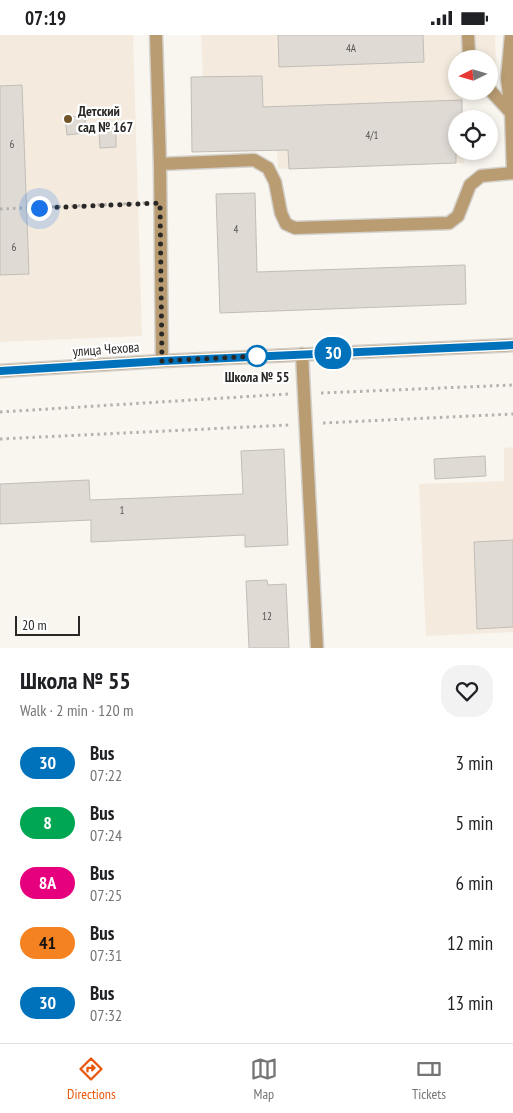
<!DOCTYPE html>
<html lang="en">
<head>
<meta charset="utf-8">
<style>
	:root { --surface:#fff; --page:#f2f2f2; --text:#202124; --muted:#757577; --line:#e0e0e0; --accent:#ea580c }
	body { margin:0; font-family:"PT Sans Narrow",sans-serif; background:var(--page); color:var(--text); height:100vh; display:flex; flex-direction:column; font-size:19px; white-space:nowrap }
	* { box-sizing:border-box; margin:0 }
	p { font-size:16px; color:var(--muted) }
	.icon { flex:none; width:28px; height:28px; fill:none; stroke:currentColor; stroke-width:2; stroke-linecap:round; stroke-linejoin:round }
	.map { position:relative; height:613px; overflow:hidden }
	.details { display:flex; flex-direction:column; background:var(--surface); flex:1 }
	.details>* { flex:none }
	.badge { padding:0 10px; border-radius:16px; font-size:18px; line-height:32px }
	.needle { width:32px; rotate:265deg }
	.controls { position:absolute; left:448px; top:15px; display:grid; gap:10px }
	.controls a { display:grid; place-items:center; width:50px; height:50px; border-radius:50%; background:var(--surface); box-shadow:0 2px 8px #0003; font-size:25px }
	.scale { position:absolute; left:15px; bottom:12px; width:65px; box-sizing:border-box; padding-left:5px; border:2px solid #2a2826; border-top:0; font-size:14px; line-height:18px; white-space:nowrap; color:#2a2826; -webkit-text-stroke:4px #fff; paint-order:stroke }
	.you { position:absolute; width:25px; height:25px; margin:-12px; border:4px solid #fff; border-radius:50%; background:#1a73e8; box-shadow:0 0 0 8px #1a73e833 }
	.map>.badge { position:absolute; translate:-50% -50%; box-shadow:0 0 0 2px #fff }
	.round { display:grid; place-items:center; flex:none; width:52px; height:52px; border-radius:20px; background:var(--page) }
	.head { display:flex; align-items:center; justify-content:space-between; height:85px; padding:0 20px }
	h1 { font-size:24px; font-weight:600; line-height:38px }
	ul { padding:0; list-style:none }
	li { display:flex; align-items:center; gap:15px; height:60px; padding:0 20px }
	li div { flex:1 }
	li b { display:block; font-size:19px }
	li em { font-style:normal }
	li .badge { min-width:55px; font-weight:700; text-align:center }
	.status { display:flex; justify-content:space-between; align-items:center; height:35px; padding:0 25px; background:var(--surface); direction:ltr }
	.status svg { height:14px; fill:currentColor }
	.dock { display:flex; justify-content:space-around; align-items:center; height:70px; border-top:1px solid var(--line); background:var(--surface); font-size:14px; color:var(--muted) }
	.dock a { display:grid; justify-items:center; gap:2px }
	.dock .selected { color:var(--accent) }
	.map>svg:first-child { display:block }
	.built { fill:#f4ebde }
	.building { fill:#dfdad4; stroke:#c1bdb7 }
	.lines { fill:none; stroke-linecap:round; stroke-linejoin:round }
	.minor-casing { stroke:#d4d0cb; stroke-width:15 }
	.path { stroke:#b5b2ad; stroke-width:3; stroke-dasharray:2.5 4; stroke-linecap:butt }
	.minor { stroke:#b99c71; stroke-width:12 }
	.line-casing { stroke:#fff; stroke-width:11 }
	.line { stroke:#0072bc; stroke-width:8 }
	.walk { stroke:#2a2826; stroke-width:5; stroke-dasharray:0 9 }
	.poi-dot { fill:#715528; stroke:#fff; stroke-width:2 }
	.stop-dot { fill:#fff; stroke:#0072bc; stroke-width:2.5 }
	.labels { text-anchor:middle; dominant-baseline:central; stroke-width:4.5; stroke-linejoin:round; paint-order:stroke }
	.number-label { font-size:11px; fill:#575452 }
	.poi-label { font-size:14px; font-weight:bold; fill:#2a2826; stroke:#fff; text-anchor:start }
	.street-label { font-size:14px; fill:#2a2826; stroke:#fff }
	.stop-label { font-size:14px; font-weight:bold; fill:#2a2826; stroke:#fff }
</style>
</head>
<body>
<div class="status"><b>07:19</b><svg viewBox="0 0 49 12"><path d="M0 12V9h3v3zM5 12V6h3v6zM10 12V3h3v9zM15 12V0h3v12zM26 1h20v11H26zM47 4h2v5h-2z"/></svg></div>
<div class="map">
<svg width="513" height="613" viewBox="0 0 513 613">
	<rect width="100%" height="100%" fill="#f9f5ef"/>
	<g class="built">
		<polygon points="0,0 133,0 142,301 0,307"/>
		<polygon points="201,0 495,0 496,36 489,43 489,24 456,24 456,56 473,56 462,65 462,84 456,84 456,116 463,116 464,128 278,134 276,97 263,97 264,116 192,117 191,42 203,42"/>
		<polygon points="513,412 513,597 426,601 419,449 504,446 504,413"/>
	</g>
	<g class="building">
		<polygon points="278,0 423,0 424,27 279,32"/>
		<polygon points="262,41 263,72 462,65 462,84 456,84 456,128 289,134 288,115 192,117 191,42"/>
		<polygon points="22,50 29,239 0,240 0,51"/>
		<polygon points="85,81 86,98 67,100 65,82"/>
		<polygon points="116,93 116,112 100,113 99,94"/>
		<polygon points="255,158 257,237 465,230 466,269 220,278 216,159"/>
		<polygon points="284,414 288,510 245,512 245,500 91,507 91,485 0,489 0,449 89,445 90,465 243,459 241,416"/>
		<polygon points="485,421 486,441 435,444 434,424"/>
		<polygon points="513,505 513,592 477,594 474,507"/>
		<polygon points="267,545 268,550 286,549 289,613 249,613 246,546"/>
	</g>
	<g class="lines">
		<defs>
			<g id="minor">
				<polyline points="156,0 160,129 162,326"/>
				<polyline points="468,0 469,19 471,24"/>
				<polyline points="489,54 511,78 507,43 511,0"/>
				<polyline points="513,78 511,78 513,138"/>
				<polyline points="160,129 254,125 268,133 275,147 281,178 286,189 295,193 449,188 458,181 470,150 481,141 513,138"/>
				<polyline points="302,319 317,613"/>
				<polyline points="0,336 162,326 513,310"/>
			</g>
		</defs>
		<use href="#minor" class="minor-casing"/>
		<g class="path">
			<polyline points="0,174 145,168"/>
			<polyline points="321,358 513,350"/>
			<polyline points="0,377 288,359"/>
			<polyline points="323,388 513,379"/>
			<polyline points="0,404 289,390"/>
		</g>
		<use href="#minor" class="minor"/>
	</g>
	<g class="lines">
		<defs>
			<polyline id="line" points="0,336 162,326 513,310"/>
		</defs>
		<use href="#line" class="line-casing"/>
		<use href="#line" class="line"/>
		<polyline class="walk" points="39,173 160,168 162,326 257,321"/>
	</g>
	<circle class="poi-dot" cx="68" cy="84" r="5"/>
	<circle class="stop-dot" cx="257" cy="321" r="10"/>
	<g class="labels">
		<g class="number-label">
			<text x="351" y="13">4А</text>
			<text x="372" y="100">4/1</text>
			<text x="12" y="109">6</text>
			<text x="236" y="194">4</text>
			<text x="14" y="212">6</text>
			<text x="122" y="475">1</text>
			<text x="267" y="581">12</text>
		</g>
		<g class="poi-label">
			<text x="78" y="76">Детский<tspan x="78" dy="16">сад № 167</tspan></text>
		</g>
		<g class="street-label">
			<text transform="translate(106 314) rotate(-4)">улица Чехова</text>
		</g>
		<g class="stop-label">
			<text x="257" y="342">Школа № 55</text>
		</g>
	</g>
</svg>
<div class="controls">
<a><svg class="needle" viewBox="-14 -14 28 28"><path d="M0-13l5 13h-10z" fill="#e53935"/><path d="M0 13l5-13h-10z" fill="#757577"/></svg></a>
<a><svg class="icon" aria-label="locate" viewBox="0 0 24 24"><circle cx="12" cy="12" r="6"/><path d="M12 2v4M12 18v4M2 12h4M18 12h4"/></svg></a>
</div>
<div class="scale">20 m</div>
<div class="you" style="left:39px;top:173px"></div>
<b class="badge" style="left:333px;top:318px;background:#0072bc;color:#fff">30</b>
</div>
<section class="details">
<div class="head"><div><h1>Школа № 55</h1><p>Walk · 2 min · 120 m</p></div><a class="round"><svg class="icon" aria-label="heart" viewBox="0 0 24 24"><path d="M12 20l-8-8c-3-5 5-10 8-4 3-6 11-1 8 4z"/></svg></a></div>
<ul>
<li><span class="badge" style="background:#0072bc;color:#fff">30</span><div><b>Bus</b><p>07:22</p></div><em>3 min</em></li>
<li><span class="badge" style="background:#00a651;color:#fff">8</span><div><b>Bus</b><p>07:24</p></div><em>5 min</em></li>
<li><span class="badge" style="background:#e6007e;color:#fff">8А</span><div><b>Bus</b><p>07:25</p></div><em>6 min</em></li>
<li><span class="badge" style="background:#f58220;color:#111">41</span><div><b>Bus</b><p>07:31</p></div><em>12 min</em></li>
<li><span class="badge" style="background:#0072bc;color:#fff">30</span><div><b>Bus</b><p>07:32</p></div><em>13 min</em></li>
</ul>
</section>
<nav class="dock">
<a class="selected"><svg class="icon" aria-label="directions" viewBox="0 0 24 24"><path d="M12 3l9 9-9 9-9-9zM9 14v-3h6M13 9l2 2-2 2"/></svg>Directions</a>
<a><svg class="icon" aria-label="map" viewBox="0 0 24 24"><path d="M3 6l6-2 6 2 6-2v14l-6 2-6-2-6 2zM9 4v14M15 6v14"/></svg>Map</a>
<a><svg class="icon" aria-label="tickets" viewBox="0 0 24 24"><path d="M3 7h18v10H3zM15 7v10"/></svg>Tickets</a>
</nav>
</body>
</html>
